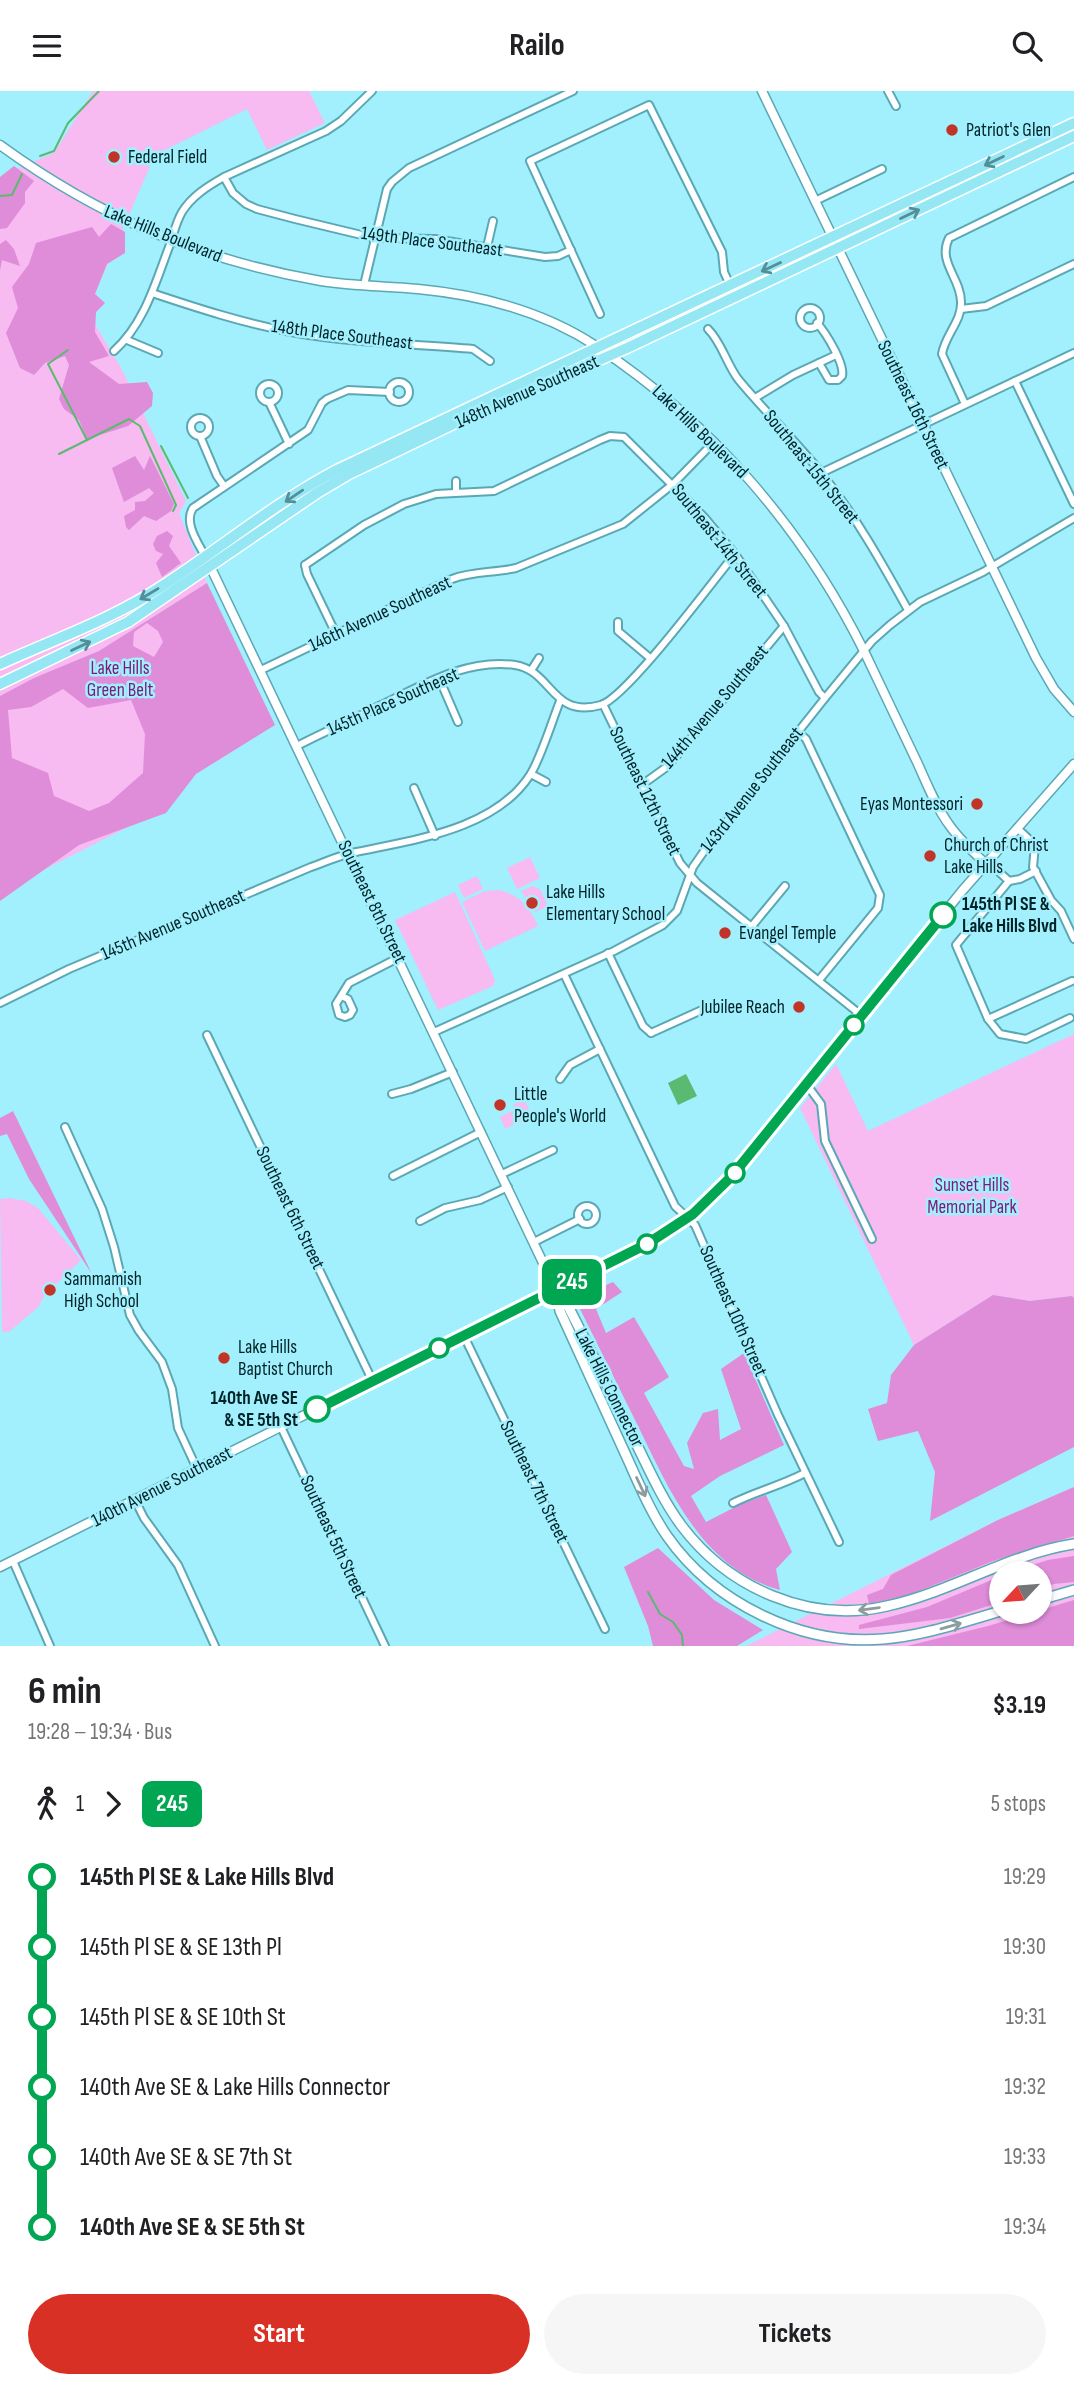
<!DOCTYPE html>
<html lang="en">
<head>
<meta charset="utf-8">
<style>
	:root { --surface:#fff; --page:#f6f6f6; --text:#202124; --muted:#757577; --accent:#d93025 }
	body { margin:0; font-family:"Sofia Sans Condensed",sans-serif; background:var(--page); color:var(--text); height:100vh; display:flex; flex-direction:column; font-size:26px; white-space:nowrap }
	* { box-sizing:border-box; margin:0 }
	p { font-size:23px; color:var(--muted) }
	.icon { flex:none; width:38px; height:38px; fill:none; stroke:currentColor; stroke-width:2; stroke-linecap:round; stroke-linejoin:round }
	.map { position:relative; height:1555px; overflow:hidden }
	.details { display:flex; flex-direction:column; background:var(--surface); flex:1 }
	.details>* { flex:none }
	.badge { padding:0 14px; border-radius:10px; font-size:24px; line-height:46px }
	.needle { width:46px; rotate:244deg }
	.buttons { position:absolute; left:989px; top:1470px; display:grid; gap:14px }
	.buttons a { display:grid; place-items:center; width:63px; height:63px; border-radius:50%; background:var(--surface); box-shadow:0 2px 5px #0004; font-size:35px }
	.map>.badge { position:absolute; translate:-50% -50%; box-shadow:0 0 0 4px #fff }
	.legs { display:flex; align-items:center; gap:10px; height:77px; padding:0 28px; font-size:23px }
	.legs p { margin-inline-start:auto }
	.summary { display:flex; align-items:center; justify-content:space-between; height:119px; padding:0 28px }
	h1 { font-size:38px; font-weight:700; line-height:52px }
	.primary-button { display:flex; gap:14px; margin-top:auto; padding:14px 28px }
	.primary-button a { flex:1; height:80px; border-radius:42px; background:var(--accent); color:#fff; font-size:28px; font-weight:700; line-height:80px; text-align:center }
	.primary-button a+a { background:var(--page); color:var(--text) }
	ul { padding:0 28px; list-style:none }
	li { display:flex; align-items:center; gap:24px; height:70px; font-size:26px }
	li i { display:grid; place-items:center; width:10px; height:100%; margin:0 9px; background:currentColor }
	li i::after { content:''; width:18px; height:18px; margin:-9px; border:5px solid; border-radius:50%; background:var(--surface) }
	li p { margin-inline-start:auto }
	li:first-child i { background:linear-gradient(#0000 50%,currentColor 0) }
	li:last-child i { background:linear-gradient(currentColor 50%,#0000 0) }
	header { display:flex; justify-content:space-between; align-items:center; height:91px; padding:0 28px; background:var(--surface); font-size:32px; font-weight:700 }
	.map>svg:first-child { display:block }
	.green { fill:#f7baf1; fill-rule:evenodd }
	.forest { fill:#df8cd9; fill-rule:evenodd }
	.water { fill:#5aba71 }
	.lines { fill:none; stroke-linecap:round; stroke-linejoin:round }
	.stream { stroke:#5aba71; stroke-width:2 }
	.minor-casing { stroke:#5ba8b5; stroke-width:10 }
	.tertiary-casing { stroke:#5ba8b5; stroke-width:11 }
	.secondary-casing { stroke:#5ba8b5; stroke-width:12 }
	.primary-casing { stroke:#fff; stroke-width:13 }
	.minor { stroke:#fff; stroke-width:6 }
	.tertiary { stroke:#fff; stroke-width:8 }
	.secondary { stroke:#fff; stroke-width:9 }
	.primary { stroke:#95e7f4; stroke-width:10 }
	.oneway { stroke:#528f98 }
	.oneway2 { stroke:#8d9c9e }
	.line-1-casing { stroke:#fff; stroke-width:16 }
	.line-1 { stroke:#00a651; stroke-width:10 }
	.poi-dot { fill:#c13427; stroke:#a2f0fe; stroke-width:2.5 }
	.stop-1-dot { fill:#fff; stroke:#00a651; stroke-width:3.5 }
	.labels { text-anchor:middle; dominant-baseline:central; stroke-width:5; stroke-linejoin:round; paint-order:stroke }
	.poi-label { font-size:19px; fill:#012328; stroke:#a2f0fe; text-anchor:start }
	.street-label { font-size:19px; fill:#012328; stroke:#a2f0fe }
	.park-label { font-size:19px; fill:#7c1979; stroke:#a2f0fe }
	.stop-label { font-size:19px; font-weight:bold; fill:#012328; stroke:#a2f0fe; text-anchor:start }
</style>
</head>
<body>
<header><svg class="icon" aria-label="menu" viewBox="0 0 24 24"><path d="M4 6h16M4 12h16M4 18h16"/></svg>Railo<svg class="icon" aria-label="search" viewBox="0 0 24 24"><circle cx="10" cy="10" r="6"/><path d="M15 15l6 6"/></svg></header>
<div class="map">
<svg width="1074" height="1555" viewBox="0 0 1074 1555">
	<rect width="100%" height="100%" fill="#a2f0fe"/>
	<g class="green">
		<polygon points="93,0 309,0 325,32 267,59 247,18 155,64 87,220 120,275 186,410 179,422 207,492 196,681 124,738 0,801 0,90 16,78 54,62"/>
		<polygon points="530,766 540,787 517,798 507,777"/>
		<polygon points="477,785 483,798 464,807 458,794"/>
		<polygon points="532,795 540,798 548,815 535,821 521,800"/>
		<path d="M 498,799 C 520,804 529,815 538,835 L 485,860 L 462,811 L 485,800 Z"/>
		<polygon points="455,801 495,889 493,895 438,919 395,829"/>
		<polygon points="1074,943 1074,1207 1072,1205 1030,1210 993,1204 914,1254 800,1017 836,973 868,1040"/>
		<polygon points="520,1000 532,1025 505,1038 500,1026 515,1019 513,1014 521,1010 517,1002"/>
		<polygon points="9,1107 26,1110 38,1117 81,1169 44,1205 39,1215 9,1241 2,1241 0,1108"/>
		<path d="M 1074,1396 L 1074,1555 L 746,1555 L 998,1429 ZM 1001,1482 L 1040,1482 L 1040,1521 L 1001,1521 Z"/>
	</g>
	<g class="forest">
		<polygon points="14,75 34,90 25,101 25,112 7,137 0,138 0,86"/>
		<polygon points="111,133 125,141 125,162 107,173 95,203 105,212 96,221 95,241 109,265 89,271 119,293 147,291 153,302 152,315 128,335 87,348 79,329 64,318 59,308 69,274 65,265 45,272 34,284 20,277 6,242 18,217 12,196 29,173 36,152 92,136 99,146"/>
		<polygon points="6,149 14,158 20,175 2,169 0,179 0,153"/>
		<polygon points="135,365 144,379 150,365 174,413 171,420 156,430 144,425 129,439 126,436 124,425 135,419 135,411 145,410 154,402 149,397 124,411 112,377"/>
		<polygon points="167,440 173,445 169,455 181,472 162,486 156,472 163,463 156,460 153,453 157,445"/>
		<path d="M 207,492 L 275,634 L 196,683 L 166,722 L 79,754 L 0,810 L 0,605 L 34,587 L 99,560 ZM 147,532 L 158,540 L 163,551 L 154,566 L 133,555 L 134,541 ZM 63,598 L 88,617 L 131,609 L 145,643 L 143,682 L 109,712 L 89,720 L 54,705 L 48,682 L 12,667 L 8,619 L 31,616 Z"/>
		<polygon points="13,1020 92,1183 29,1088 7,1043 0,1045 0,1027"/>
		<path d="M 613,1191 L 622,1201 L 596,1218 L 606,1242 L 634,1226 L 669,1286 L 644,1302 L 684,1375 L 694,1378 L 687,1352 L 703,1322 L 718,1318 L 720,1349 L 741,1338 L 721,1278 L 744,1262 L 784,1354 L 720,1385 L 691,1405 L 706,1431 L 741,1413 L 766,1404 L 792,1461 L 776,1478 L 780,1499 C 701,1477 669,1398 636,1331 C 617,1293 598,1254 579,1216 L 581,1205 Z"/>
		<polygon points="993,1204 1030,1210 1072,1205 1074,1207 1074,1356 930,1430 935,1381 918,1340 878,1350 868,1318 887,1312 891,1284 914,1254"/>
		<polygon points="1074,1396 1074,1445 993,1470 897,1509 869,1513 867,1504 883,1498 891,1484 998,1429"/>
		<polygon points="658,1457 714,1509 763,1539 737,1555 653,1555 648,1535 624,1476"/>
		<polygon points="1074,1465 1074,1491 1054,1493 1040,1498 1040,1482 1007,1482 1048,1469"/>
		<polygon points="1001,1485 1001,1511 950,1527 859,1538 859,1534 927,1516"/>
		<polygon points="1074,1509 1074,1555 907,1555 988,1535"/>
	</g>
	<polygon class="water" points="686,983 697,1005 678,1014 668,992"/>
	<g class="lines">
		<g class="stream">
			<polyline points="40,65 54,60 68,32 99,0"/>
			<polyline points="0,105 12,104 22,83"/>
			<polyline points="68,259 48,273 87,349"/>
			<polyline points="161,355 188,407"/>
			<polyline points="59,363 129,328 140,335 176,414 173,420"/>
			<polyline points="648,1501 660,1523 673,1531 682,1544 683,1555"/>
		</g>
		<defs>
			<g id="minor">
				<polyline points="888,0 896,15"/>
				<polyline points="224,86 233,102 246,113 257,118 295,128 374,147 435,148 545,166 558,165 571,159"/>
				<polyline points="815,110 882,78"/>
				<polyline points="487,156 493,130"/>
				<polyline points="364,194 387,98 392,91 409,77 573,0"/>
				<path d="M 152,202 C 197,217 243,232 291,241 C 351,252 413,253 473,258 L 490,270"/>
				<circle cx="810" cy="227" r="10"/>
				<polyline points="961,218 986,215 1074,173"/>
				<polyline points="600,223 530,70 649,14 722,161 724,181 730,194"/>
				<path d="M 817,232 C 826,242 845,273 842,285 L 838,289 L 829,289 L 819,272"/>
				<path d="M 708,238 C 722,252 726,272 738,288 C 765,321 796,350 823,384 C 856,426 882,472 908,519"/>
				<polyline points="127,249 158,262"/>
				<path d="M 114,260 C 144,233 155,193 169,156 C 173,145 176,131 182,121 C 192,105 208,95 224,86 L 326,40 L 341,30 L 372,0"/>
				<polyline points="1015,290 1074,413"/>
				<circle cx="399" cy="301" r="10"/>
				<circle cx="269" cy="302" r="9"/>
				<polyline points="755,307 793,284 836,264"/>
				<polyline points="269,311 289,353"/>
				<path d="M 965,313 L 942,263 C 945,244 962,230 961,211 C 961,187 937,171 949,147 L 1074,86"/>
				<circle cx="200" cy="336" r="9"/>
				<polyline points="200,345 217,385 224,395"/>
				<polyline points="821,382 1074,262"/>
				<polyline points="456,401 456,390"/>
				<path d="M 206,467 C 199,453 183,432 193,417 L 308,339 L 322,312 L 327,308 L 348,299 L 390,301"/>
				<polyline points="305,474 364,434 404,413 436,403 494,400 600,349 610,345 624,346 704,426 735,463 784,535 819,601 825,607"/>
				<polyline points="305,474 307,483 336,543"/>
				<polyline points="618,531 618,540 650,567"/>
				<polyline points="532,578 539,567"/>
				<path d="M 261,579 L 452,488 C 473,480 494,482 516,477 L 623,433 L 673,393 L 714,351"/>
				<polyline points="439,587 458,631"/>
				<polyline points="603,613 680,772 697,792 861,924"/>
				<polyline points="798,641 806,648 880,804 878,817 819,889"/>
				<path d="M 297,655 C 324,641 352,629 379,615 C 421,595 466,567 515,574 C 553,580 551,628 601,614 C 627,606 713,490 735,463"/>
				<polyline points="531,683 546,691"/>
				<polyline points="643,693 668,675 784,535"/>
				<polyline points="414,697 435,745"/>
				<polyline points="1017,737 1035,754 1033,776 1051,809 1061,820 1074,848"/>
				<polyline points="988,771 1009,790 956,854 988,928 1000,943 1026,948 1070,927"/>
				<polyline points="1009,790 1020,788 1036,780"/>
				<polyline points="752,835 785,795"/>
				<polyline points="608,862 643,935 651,942"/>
				<polyline points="564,883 675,1115 695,1134 778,1324 839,1451"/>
				<polyline points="341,905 348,908 353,919 350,924 345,926 339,924 336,913 349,892 398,867"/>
				<path d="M 0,912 L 69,878 L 311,776 C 325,771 338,765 352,762 C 410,749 494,740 530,684 C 541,667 552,630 560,610"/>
				<polyline points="988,928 1072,890"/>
				<polyline points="434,941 614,860 663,834 677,820 693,776 709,753 825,607 872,550 890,534 920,511 983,481 1074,427"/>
				<polyline points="651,942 704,918"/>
				<polyline points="207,944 373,1291"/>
				<polyline points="560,988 570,974 600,958"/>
				<polyline points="807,994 821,1013 825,1050 872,1148"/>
				<polyline points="392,1003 411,998 453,981"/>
				<polyline points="65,1036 102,1118 114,1156 130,1224 139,1240 162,1271 172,1298 178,1337 197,1378"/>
				<polyline points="502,1083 553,1059"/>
				<polyline points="393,1085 481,1041"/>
				<circle cx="587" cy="1124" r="9"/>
				<polyline points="420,1130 445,1117 480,1109 508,1096"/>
				<polyline points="534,1151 580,1128"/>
				<polyline points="464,1245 605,1538"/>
				<polyline points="281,1336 385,1555"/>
				<polyline points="135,1409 144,1427 178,1474 215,1555"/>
				<path d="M 733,1412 C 757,1400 780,1395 805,1382"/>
				<polyline points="13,1470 50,1555"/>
			</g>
			<g id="tertiary">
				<polyline points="762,0 1036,567 1054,598 1074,621"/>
				<path d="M 0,54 C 99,126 200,169 321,190 C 353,195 386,195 418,198 C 481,204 543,220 596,255 C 711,331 802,436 864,560 C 882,597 899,634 917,671 C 927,693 936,716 950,735 C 960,749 973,761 986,773"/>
				<polyline points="210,475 556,1199"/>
				<polyline points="0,1476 647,1153 700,1117 735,1082 962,800 1074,673"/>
			</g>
			<g id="secondary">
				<path d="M 556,1199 L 569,1217 C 589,1256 608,1296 628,1336 C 645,1369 659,1404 681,1434 C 728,1497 809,1533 887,1515 C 951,1501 1009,1463 1074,1453"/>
				<path d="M 557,1204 L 560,1220 C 581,1267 603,1313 624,1360 C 637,1388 649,1419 667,1445 C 714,1512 801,1555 883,1548 C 923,1545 962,1531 1001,1520"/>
				<polyline points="1040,1509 1074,1499"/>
			</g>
			<g id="primary">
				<path d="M 0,573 C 55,548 113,528 164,494 C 222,456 276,411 337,379 L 1074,32"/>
				<polyline points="0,593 128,531 317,402 349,383 466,327 627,257 1074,45"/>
			</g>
		</defs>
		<use href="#minor" class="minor-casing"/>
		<use href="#tertiary" class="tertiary-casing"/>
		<use href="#secondary" class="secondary-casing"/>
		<use href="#primary" class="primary-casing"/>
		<use href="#minor" class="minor"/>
		<use href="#tertiary" class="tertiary"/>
		<use href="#secondary" class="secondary"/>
		<use href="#primary" class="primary"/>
	</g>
	<defs><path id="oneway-shaft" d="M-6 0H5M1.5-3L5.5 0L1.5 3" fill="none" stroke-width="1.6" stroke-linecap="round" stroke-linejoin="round" transform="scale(1.75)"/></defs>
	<g class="oneway">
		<use href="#oneway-shaft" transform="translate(994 70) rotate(154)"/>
		<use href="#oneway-shaft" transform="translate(910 123) rotate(-26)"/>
		<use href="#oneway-shaft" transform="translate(771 176) rotate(155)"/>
		<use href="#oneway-shaft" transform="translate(294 405) rotate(146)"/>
		<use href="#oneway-shaft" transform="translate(149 503) rotate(149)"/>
		<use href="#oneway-shaft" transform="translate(81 555) rotate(-25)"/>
	</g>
	<g class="oneway2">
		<use href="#oneway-shaft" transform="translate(641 1396) rotate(65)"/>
		<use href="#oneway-shaft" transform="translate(869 1518) rotate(172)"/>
		<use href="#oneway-shaft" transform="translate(951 1535) rotate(-16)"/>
	</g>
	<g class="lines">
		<defs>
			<polyline id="line-1" points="317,1318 647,1153 693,1123 732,1085 943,824"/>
		</defs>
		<use href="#line-1" class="line-1-casing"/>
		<use href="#line-1" class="line-1"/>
	</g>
	<g class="poi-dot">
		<circle cx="952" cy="39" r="7"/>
		<circle cx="114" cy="66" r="7"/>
		<circle cx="977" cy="713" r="7"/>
		<circle cx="930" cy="765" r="7"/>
		<circle cx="532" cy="812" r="7"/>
		<circle cx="725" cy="842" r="7"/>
		<circle cx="799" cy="916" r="7"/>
		<circle cx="500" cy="1014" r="7"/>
		<circle cx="50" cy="1199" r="7"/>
		<circle cx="224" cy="1267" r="7"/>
	</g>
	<g class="stop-1-dot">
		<circle cx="943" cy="824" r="12"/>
		<circle cx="854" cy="934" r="9"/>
		<circle cx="735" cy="1082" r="9"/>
		<circle cx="647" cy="1153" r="9"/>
		<circle cx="439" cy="1257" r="9"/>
		<circle cx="317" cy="1318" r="12"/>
	</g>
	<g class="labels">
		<g class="poi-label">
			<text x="966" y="39">Patriot's Glen</text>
			<text x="128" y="66">Federal Field</text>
			<text x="963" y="713" text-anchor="end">Eyas Montessori</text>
			<text x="944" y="754">Church of Christ<tspan x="944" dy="22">Lake Hills</tspan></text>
			<text x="546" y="801">Lake Hills<tspan x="546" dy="22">Elementary School</tspan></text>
			<text x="739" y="842">Evangel Temple</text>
			<text x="785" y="916" text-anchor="end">Jubilee Reach</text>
			<text x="514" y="1003">Little<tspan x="514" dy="22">People's World</tspan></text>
			<text x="64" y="1188">Sammamish<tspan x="64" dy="22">High School</tspan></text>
			<text x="238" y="1256">Lake Hills<tspan x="238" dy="22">Baptist Church</tspan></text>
		</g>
		<g class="street-label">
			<text transform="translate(163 143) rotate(22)">Lake Hills Boulevard</text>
			<text transform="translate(432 151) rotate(7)">149th Place Southeast</text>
			<text transform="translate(342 244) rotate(7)">148th Place Southeast</text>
			<text transform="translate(527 301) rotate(-24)">148th Avenue Southeast</text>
			<text transform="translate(913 314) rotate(64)">Southeast 16th Street</text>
			<text transform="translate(700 341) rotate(44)">Lake Hills Boulevard</text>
			<text transform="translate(811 376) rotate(51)">Southeast 15th Street</text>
			<text transform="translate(719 450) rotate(51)">Southeast 14th Street</text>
			<text transform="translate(380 523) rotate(-25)">146th Avenue Southeast</text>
			<text transform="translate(393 611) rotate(-24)">145th Place Southeast</text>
			<text transform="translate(715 616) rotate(-50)">144th Avenue Southeast</text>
			<text transform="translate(752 699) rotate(-52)">143rd Avenue Southeast</text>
			<text transform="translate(645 700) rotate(64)">Southeast 12th Street</text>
			<text transform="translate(372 811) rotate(64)">Southeast 8th Street</text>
			<text transform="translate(173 834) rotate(-23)">145th Avenue Southeast</text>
			<text transform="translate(290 1117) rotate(64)">Southeast 6th Street</text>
			<text transform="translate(733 1220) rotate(66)">Southeast 10th Street</text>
			<text transform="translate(609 1297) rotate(63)">Lake Hills Connector</text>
			<text transform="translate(534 1391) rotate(64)">Southeast 7th Street</text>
			<text transform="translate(162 1396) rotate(-27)">140th Avenue Southeast</text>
			<text transform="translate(333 1446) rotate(65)">Southeast 5th Street</text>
		</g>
		<g class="park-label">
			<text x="120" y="577">Lake Hills<tspan x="120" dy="22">Green Belt</tspan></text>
			<text x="972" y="1094">Sunset Hills<tspan x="972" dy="22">Memorial Park</tspan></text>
		</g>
		<g class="stop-label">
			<text x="962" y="813">145th Pl SE &amp;<tspan x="962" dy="22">Lake Hills Blvd</tspan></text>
			<text x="298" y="1307" text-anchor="end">140th Ave SE<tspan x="298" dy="22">&amp; SE 5th St</tspan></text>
		</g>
	</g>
</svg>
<div class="buttons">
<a><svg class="needle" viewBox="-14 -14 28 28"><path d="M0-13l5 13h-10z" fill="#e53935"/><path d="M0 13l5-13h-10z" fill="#757577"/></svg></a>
</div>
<b class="badge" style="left:572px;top:1191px;background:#00a651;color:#fff">245</b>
</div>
<section class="details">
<div class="summary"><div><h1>6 min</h1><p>19:28 – 19:34 · Bus</p></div><b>$3.19</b></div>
<div class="legs"><svg class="icon" aria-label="walk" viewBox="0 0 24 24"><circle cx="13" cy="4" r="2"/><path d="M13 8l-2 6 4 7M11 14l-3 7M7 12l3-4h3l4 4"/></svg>1<svg class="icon" aria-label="forward" viewBox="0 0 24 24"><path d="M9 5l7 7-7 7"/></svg><b class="badge" style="background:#00a651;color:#fff">245</b><p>5 stops</p></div>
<ul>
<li><i style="color:#00a651"></i><b>145th Pl SE &amp; Lake Hills Blvd</b><p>19:29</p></li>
<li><i style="color:#00a651"></i><span>145th Pl SE &amp; SE 13th Pl</span><p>19:30</p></li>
<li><i style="color:#00a651"></i><span>145th Pl SE &amp; SE 10th St</span><p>19:31</p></li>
<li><i style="color:#00a651"></i><span>140th Ave SE &amp; Lake Hills Connector</span><p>19:32</p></li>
<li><i style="color:#00a651"></i><span>140th Ave SE &amp; SE 7th St</span><p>19:33</p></li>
<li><i style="color:#00a651"></i><b>140th Ave SE &amp; SE 5th St</b><p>19:34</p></li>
</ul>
<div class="primary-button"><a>Start</a><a>Tickets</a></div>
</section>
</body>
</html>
